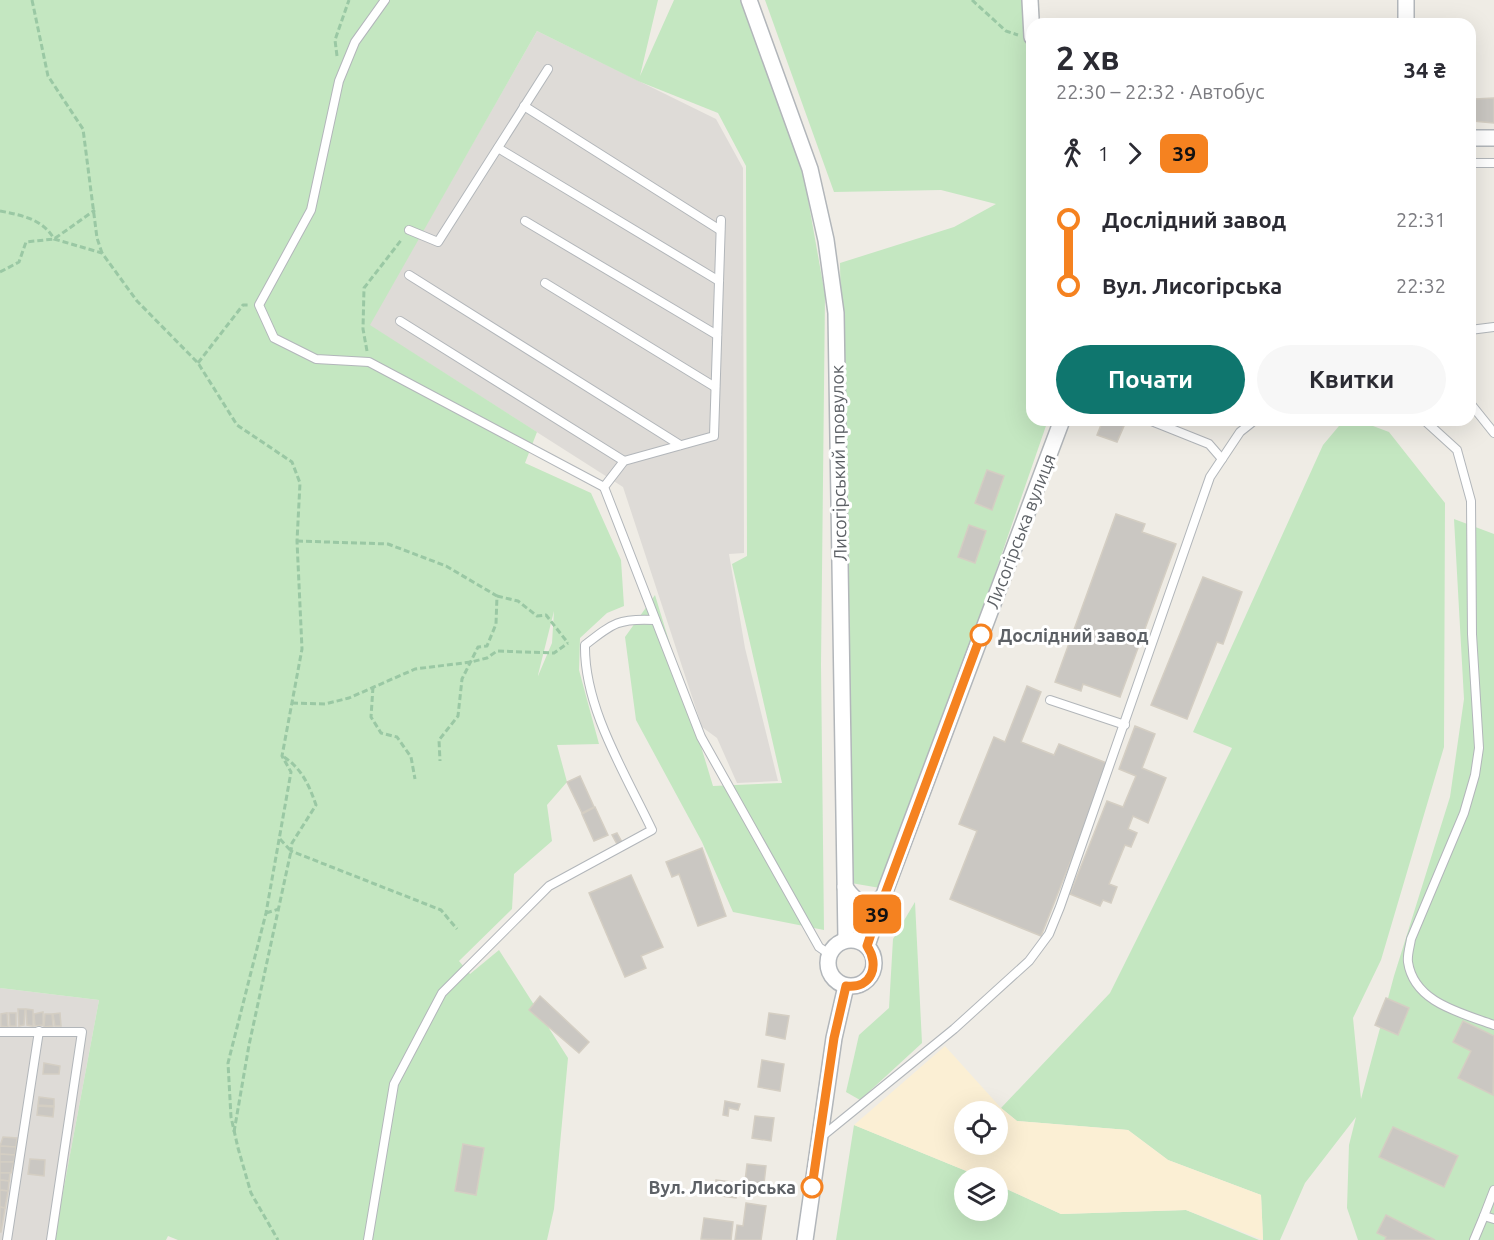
<!DOCTYPE html>
<html lang="uk">
<head>
<meta charset="utf-8">
<style>
	:root { --surface:#fff; --page:#f7f7f7; --text:#2b2b33; --muted:#7c7c81; --accent:#0f766e }
	body { margin:0; font-family:Ubuntu,sans-serif; background:var(--page); color:var(--text); height:100vh; display:flex; flex-direction:column; font-size:22px; white-space:nowrap }
	* { box-sizing:border-box; margin:0 }
	p { font-size:20px; color:var(--muted) }
	.icon { flex:none; width:33px; height:33px; fill:none; stroke:currentColor; stroke-width:2; stroke-linecap:round; stroke-linejoin:round }
	.map { position:relative; flex:1; overflow:hidden }
	.drawer { position:absolute; left:1026px; top:18px; width:450px; height:408px; display:flex; flex-direction:column; background:var(--surface); border-radius:18px; box-shadow:0 6px 24px #0002 }
	.drawer>* { flex:none }
	.badge { padding:0 12px; border-radius:9px; font-size:21px; line-height:39px }
	.buttons { position:absolute; left:954px; top:1101px; display:grid; gap:12px }
	.buttons a { display:grid; place-items:center; width:54px; height:54px; border-radius:50%; background:var(--surface); box-shadow:0 6px 24px #0002; font-size:30px }
	.map>.badge { position:absolute; translate:-50% -50%; box-shadow:0 0 0 3px #fff }
	.legs { display:flex; align-items:center; gap:9px; height:66px; padding:0 30px; font-size:20px }
	.legs p { margin-inline-start:auto }
	.head { display:flex; align-items:center; justify-content:space-between; height:102px; padding:0 30px }
	h1 { font-size:33px; font-weight:700; line-height:45px }
	.primary-button { display:flex; gap:12px; margin-top:auto; padding:12px 30px }
	.primary-button a { flex:1; height:69px; border-radius:36px; background:var(--accent); color:#fff; font-size:24px; font-weight:700; line-height:69px; text-align:center }
	.primary-button a+a { background:var(--page); color:var(--text) }
	ul { padding:0 30px; list-style:none }
	li { display:flex; align-items:center; gap:21px; height:66px; font-size:22px }
	li i { display:grid; place-items:center; width:9px; height:100%; margin:0 8px; background:currentColor }
	li i::after { content:''; width:15px; height:15px; margin:-8px; border:4px solid; border-radius:50%; background:var(--surface) }
	li p { margin-inline-start:auto }
	li:first-child i { background:linear-gradient(#0000 50%,currentColor 0) }
	li:last-child i { background:linear-gradient(currentColor 50%,#0000 0) }
	.map>svg:first-child { display:block }
	.industrial { fill:#dedbd7 }
	.green { fill:#c4e7c1; fill-rule:evenodd }
	.sand { fill:#fbefd4; fill-rule:evenodd }
	.building { fill:#cac7c2; stroke:#d4cec3; stroke-width:1.5 }
	.lines { fill:none; stroke-linecap:round; stroke-linejoin:round }
	.service-casing { stroke:#b2b6ba; stroke-width:10 }
	.minor-casing { stroke:#b2b6ba; stroke-width:18 }
	.path { stroke:#9ac8a4; stroke-width:3; stroke-dasharray:6 3; stroke-linecap:butt }
	.service { stroke:#fff; stroke-width:8 }
	.minor { stroke:#fff; stroke-width:15 }
	.line-1-casing { stroke:#fff; stroke-width:14 }
	.line-1 { stroke:#f58220; stroke-width:9 }
	.stop-1-dot { fill:#fff; stroke:#f58220; stroke-width:3 }
	.labels { text-anchor:middle; dominant-baseline:central; stroke-width:6; stroke-linejoin:round; paint-order:stroke }
	.street-label { font-size:18px; fill:#5d6166; stroke:#fff }
	.stop-label { font-size:18px; font-weight:bold; fill:#5d6166; stroke:#fff; text-anchor:start }
</style>
</head>
<body>
<div class="map">
<svg width="1494" height="1240" viewBox="0 0 1494 1240">
	<rect width="100%" height="100%" fill="#efece5"/>
	<g class="industrial">
		<polygon points="537,31 716,119 743,168 744,553 729,554 745,648 778,781 737,783 717,738 702,727 623,487 369,325"/>
		<polygon points="0,988 99,1000 54,1240 0,1240"/>
	</g>
	<g class="green">
		<path d="M 0,0 L 658,0 L 640,76 L 674,0 L 741,0 L 803,171 L 825,295 L 821,665 L 824,930 L 733,912 L 702,842 L 636,720 L 625,637 L 655,595 L 713,786 L 782,783 L 732,564 L 747,556 L 746,166 L 718,113 L 638,81 L 537,31 L 370,325 L 537,432 L 525,463 L 591,493 L 621,560 L 624,606 L 607,613 L 580,638 L 579,670 L 599,744 L 557,745 L 567,782 L 547,805 L 552,841 L 514,874 L 512,909 L 459,961 L 470,974 L 499,950 L 568,1058 L 554,1209 L 547,1240 L 178,1240 L 168,1236 L 166,1240 L 54,1240 L 99,1000 L 0,988 ZM 554,611 L 552,643 L 538,676 L 538,675 Z"/>
		<polygon points="765,0 1026,0 1029,71 1032,74 1032,420 1048,420 886,889 851,883 840,263 954,227 996,204 941,190 834,192"/>
		<polygon points="1344,420 1357,420 1389,432 1445,503 1444,747 1381,960 1353,1018 1361,1099 1394,976 1450,797 1464,699 1454,519 1494,534 1494,1240 1358,1240 1347,1208 1349,1145 1356,1117 1305,1183 1280,1240 1263,1240 1261,1195 1168,1160 1128,1130 1017,1121 1001,1108 1110,993 1232,748 1193,732 1323,445"/>
		<polygon points="915,902 922,1043 860,1100 846,1092 859,1035 889,1008 893,939"/>
		<polygon points="854,1125 981,1177 964,1178 964,1210 998,1210 998,1185 1061,1214 1186,1210 1259,1240 836,1240"/>
	</g>
	<path class="sand" d="M 945,1046 L 1001,1108 L 1017,1121 L 1128,1130 L 1168,1160 L 1261,1195 L 1263,1240 L 1186,1210 L 1061,1214 L 998,1185 L 998,1178 L 981,1177 L 854,1125 ZM 964,1112 L 998,1112 L 998,1144 L 964,1144 Z"/>
	<g class="building">
		<polygon points="1494,98 1494,123 1473,121 1475,99"/>
		<polygon points="1103,420 1124,426 1117,442 1097,435"/>
		<polygon points="987,470 1004,476 992,510 975,503"/>
		<polygon points="1116,514 1145,524 1142,532 1176,544 1120,697 1083,684 1081,691 1055,682"/>
		<polygon points="969,525 986,531 975,563 958,557"/>
		<polygon points="1203,577 1242,592 1223,644 1217,642 1187,719 1151,705"/>
		<polygon points="1027,686 1041,692 1021,742 1054,755 1059,744 1109,764 1041,936 950,899 977,831 959,824 994,737 1005,742"/>
		<polygon points="1135,726 1155,734 1142,768 1166,778 1148,823 1133,816 1128,829 1137,833 1131,847 1125,845 1109,884 1117,887 1111,903 1103,900 1100,906 1070,894 1107,801 1123,807 1136,776 1119,769"/>
		<polygon points="580,776 594,807 582,813 567,782"/>
		<polygon points="595,807 608,835 594,841 582,814"/>
		<polygon points="617,833 622,842 617,844 612,835"/>
		<polygon points="702,848 726,916 698,926 679,874 672,877 666,862"/>
		<polygon points="631,875 663,947 641,956 646,968 625,977 589,893"/>
		<polygon points="540,996 589,1042 579,1053 529,1010"/>
		<polygon points="1386,998 1409,1008 1398,1035 1375,1025"/>
		<polygon points="18,1009 25,1009 24,1025 19,1026"/>
		<polygon points="26,1009 33,1010 33,1026 27,1025"/>
		<polygon points="43,1012 43,1025 35,1026 34,1014"/>
		<polygon points="7,1013 8,1027 1,1026 1,1014"/>
		<polygon points="9,1013 16,1013 16,1026 10,1026"/>
		<polygon points="60,1013 61,1026 55,1026 53,1014"/>
		<polygon points="769,1013 789,1016 785,1039 766,1035"/>
		<polygon points="45,1014 52,1014 53,1026 44,1027"/>
		<polygon points="1463,1021 1494,1036 1493,1095 1458,1078 1471,1051 1453,1042"/>
		<polygon points="762,1060 784,1064 780,1091 758,1087"/>
		<polygon points="44,1063 60,1066 59,1074 43,1074"/>
		<polygon points="39,1097 54,1099 54,1106 38,1105"/>
		<polygon points="725,1101 740,1104 738,1110 729,1108 728,1116 723,1115"/>
		<polygon points="38,1106 54,1107 53,1117 37,1115"/>
		<polygon points="755,1116 774,1118 771,1141 752,1138"/>
		<polygon points="1393,1127 1458,1156 1444,1187 1379,1157"/>
		<polygon points="3,1137 17,1138 16,1147 0,1146"/>
		<polygon points="463,1144 484,1148 476,1195 455,1191"/>
		<polygon points="0,1146 16,1147 15,1155 0,1154"/>
		<polygon points="0,1154 15,1155 14,1162 0,1162"/>
		<polygon points="30,1159 45,1160 44,1176 28,1174"/>
		<polygon points="0,1162 14,1162 11,1173 0,1173"/>
		<polygon points="747,1164 766,1166 763,1192 744,1190"/>
		<polygon points="0,1173 10,1173 9,1181 0,1180"/>
		<polygon points="0,1180 9,1181 8,1191 0,1190"/>
		<polygon points="716,1180 738,1183 736,1198 715,1195"/>
		<polygon points="0,1190 8,1191 5,1208 0,1207"/>
		<polygon points="746,1203 766,1206 761,1240 735,1240 737,1225 743,1226"/>
		<polygon points="0,1207 5,1208 1,1232 0,1232"/>
		<polygon points="1386,1215 1435,1240 1385,1240 1386,1237 1377,1233"/>
		<polygon points="704,1218 733,1222 731,1240 701,1239"/>
	</g>
	<g class="lines">
		<defs>
			<g id="service">
				<polyline points="385,0 355,42 339,81 311,210 259,305 274,338 316,359 369,362 604,487"/>
				<polyline points="524,106 720,230"/>
				<polyline points="498,148 719,281"/>
				<polyline points="1470,163 1494,163"/>
				<polyline points="721,220 714,436 624,461 604,487 701,737 819,947 829,954"/>
				<polyline points="525,221 717,335"/>
				<polyline points="409,230 438,242 548,69"/>
				<polyline points="409,275 680,445"/>
				<polyline points="545,283 715,387"/>
				<polyline points="400,321 624,461"/>
				<polyline points="1470,330 1494,327"/>
				<polyline points="1470,403 1494,433"/>
				<polyline points="1149,420 1209,444 1222,459"/>
				<path d="M 1424,420 L 1457,450 L 1471,501 L 1472,634 L 1479,748 L 1475,775 L 1464,813 L 1411,939 C 1410,946 1407,955 1408,962 C 1414,1003 1462,1013 1494,1025"/>
				<polyline points="1050,700 1125,725"/>
				<polyline points="0,1032 82,1032 51,1240"/>
				<polyline points="820,1138 954,1029 1029,961 1049,934 1060,907 1210,477 1240,432 1255,420"/>
				<polyline points="1494,1190 1484,1216 1494,1219"/>
				<polyline points="7,1240 39,1031"/>
				<path d="M 368,1240 L 394,1084 L 442,993 L 549,886 L 652,830 C 625,773 584,708 585,645 C 613,623 619,618 655,620"/>
				<polyline points="1474,1240 1484,1216"/>
			</g>
			<g id="minor">
				<polyline points="749,0 810,169 826,240 836,313 846,940"/>
				<polyline points="1030,0 1032,37"/>
				<polyline points="1406,0 1406,24"/>
				<polyline points="1470,138 1494,138"/>
				<path d="M 845,887 C 855,902 868,911 883,896"/>
				<circle cx="851" cy="963" r="23"/>
				<polyline points="867,946 886,889 1062,420"/>
				<polyline points="805,1240 834,1038 846,986"/>
			</g>
		</defs>
		<use href="#service" class="service-casing"/>
		<use href="#minor" class="minor-casing"/>
		<g class="path">
			<polyline points="32,0 48,76 83,129 97,238 102,253"/>
			<polyline points="972,0 1006,31 1018,35"/>
			<polyline points="337,56 335,40 349,0"/>
			<path d="M 0,211 C 21,215 43,219 54,239 L 102,253 L 137,301 L 198,363 L 237,425 L 292,462 L 300,483 L 297,541 L 302,649 L 282,756 L 291,772 L 266,913 L 228,1063 L 231,1117 L 238,1148 L 251,1193 L 278,1240"/>
			<polyline points="0,272 19,262 26,242 54,239 95,210"/>
			<polyline points="367,351 363,329 364,288 402,239"/>
			<polyline points="198,363 243,305 249,305"/>
			<polyline points="297,541 388,544 446,566 497,596 496,624 487,646 478,647 462,679 458,716 439,740 440,761"/>
			<polyline points="497,596 518,601 537,616 546,615 568,643"/>
			<polyline points="373,687 371,717 381,733 397,737 411,757 415,779"/>
			<polyline points="292,703 325,704 349,698 415,669 471,662 487,658 497,651 554,653 568,643"/>
			<path d="M 284,757 C 302,769 309,785 316,805 L 292,843 L 291,851 L 441,910 L 457,929"/>
			<polyline points="266,913 279,909"/>
			<polyline points="234,1132 249,1045 291,851 279,838"/>
		</g>
		<use href="#service" class="service"/>
		<use href="#minor" class="minor"/>
	</g>
	<g class="lines">
		<defs>
			<path id="line-1" d="M 812,1187 L 834,1038 L 846,986 C 872,989 880,965 867,946 L 878,913 L 981,635"/>
		</defs>
		<use href="#line-1" class="line-1-casing"/>
		<use href="#line-1" class="line-1"/>
	</g>
	<g class="stop-1-dot">
		<circle cx="981" cy="635" r="10"/>
		<circle cx="812" cy="1187" r="10"/>
	</g>
	<g class="labels">
		<g class="street-label">
			<text transform="translate(838 463) rotate(-91)">Лисогірський провулок</text>
			<text transform="translate(1020 531) rotate(-69)">Лисогірська вулиця</text>
		</g>
		<g class="stop-label">
			<text x="998" y="635">Дослідний завод</text>
			<text x="796" y="1187" text-anchor="end">Вул. Лисогірська</text>
		</g>
	</g>
</svg>
<div class="buttons">
<a><svg class="icon" aria-label="locate" viewBox="0 0 24 24"><circle cx="12" cy="12" r="6"/><path d="M12 2v4M12 18v4M2 12h4M18 12h4"/></svg></a>
<a><svg class="icon" aria-label="layers" viewBox="0 0 24 24"><path d="M12 4l9 5-9 5-9-5zM3 14l9 5 9-5"/></svg></a>
</div>
<b class="badge" style="left:877px;top:914px;background:#f58220;color:#111">39</b>
<section class="drawer">
<div class="head"><div><h1>2 хв</h1><p>22:30 – 22:32 · Автобус</p></div><b>34 ₴</b></div>
<div class="legs"><svg class="icon" aria-label="walk" viewBox="0 0 24 24"><circle cx="13" cy="4" r="2"/><path d="M13 8l-2 6 4 7M11 14l-3 7M7 12l3-4h3l4 4"/></svg>1<svg class="icon" aria-label="forward" viewBox="0 0 24 24"><path d="M9 5l7 7-7 7"/></svg><b class="badge" style="background:#f58220;color:#111">39</b></div>
<ul>
<li><i style="color:#f58220"></i><b>Дослідний завод</b><p>22:31</p></li>
<li><i style="color:#f58220"></i><b>Вул. Лисогірська</b><p>22:32</p></li>
</ul>
<div class="primary-button"><a>Почати</a><a>Квитки</a></div>
</section>
</div>
</body>
</html>
